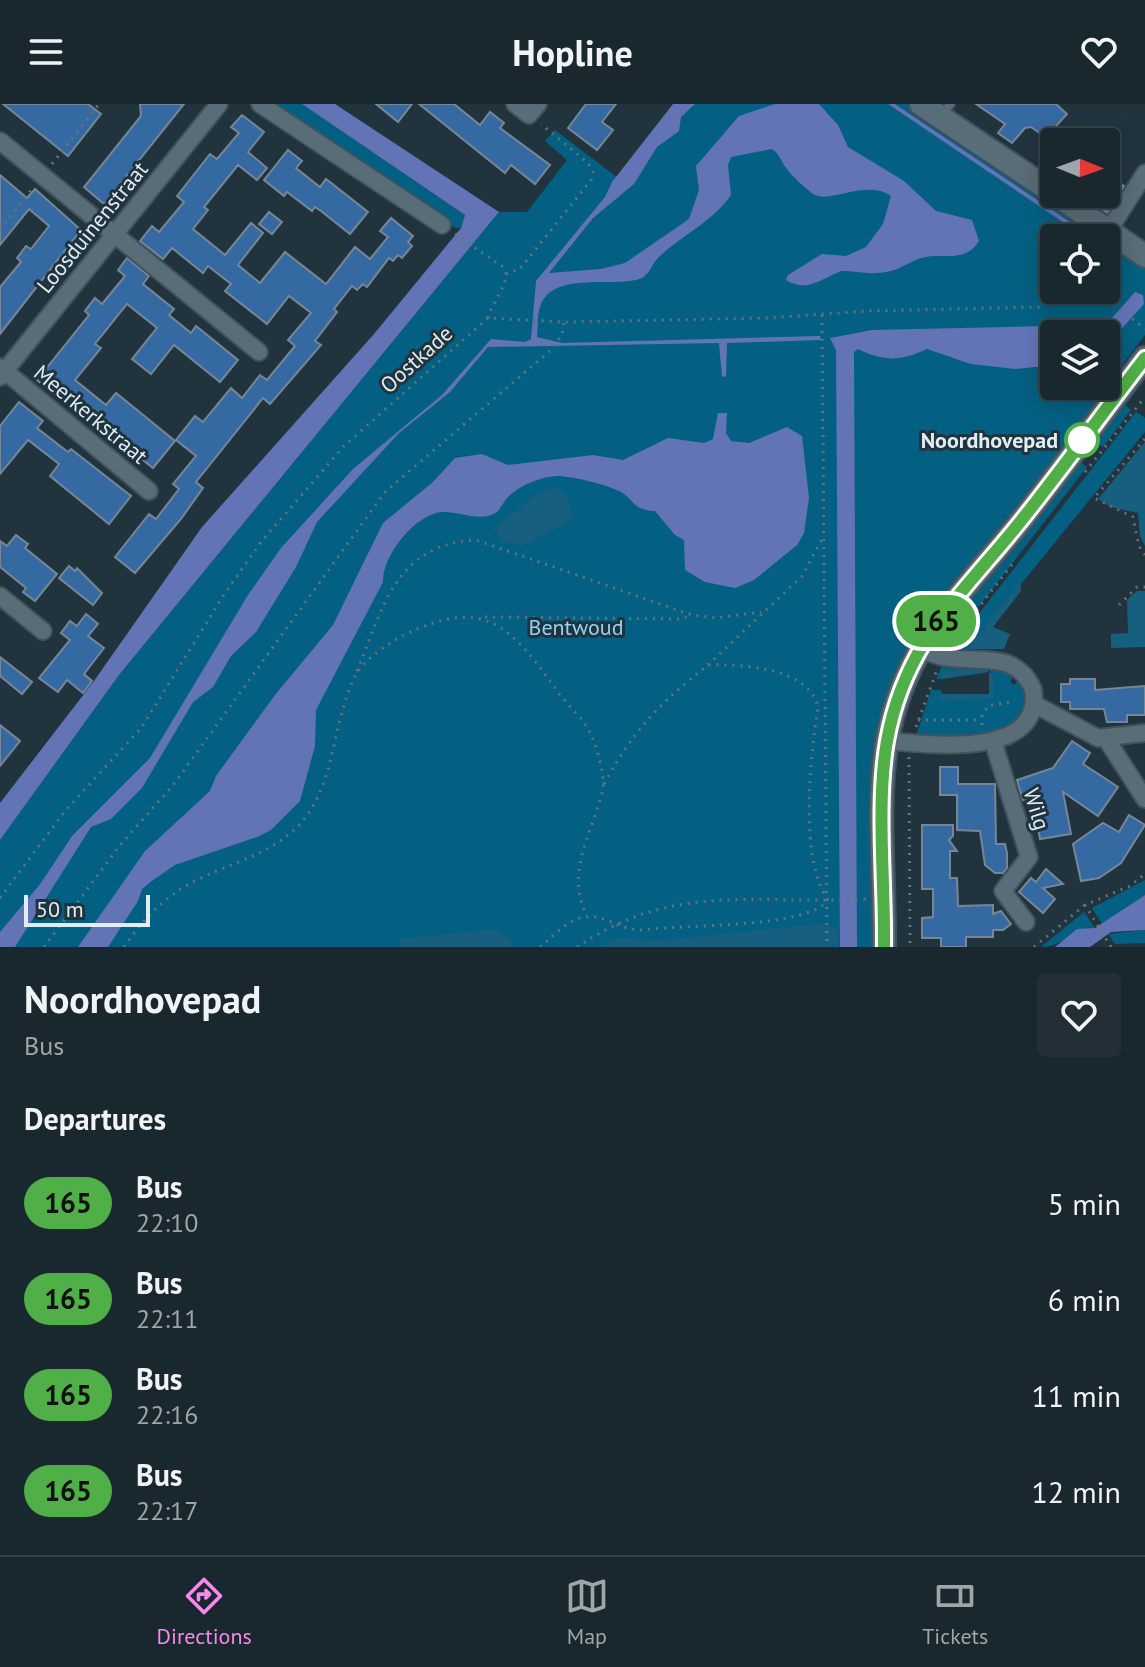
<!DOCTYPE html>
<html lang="en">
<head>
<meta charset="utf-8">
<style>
	:root { --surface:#19272e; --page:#222f36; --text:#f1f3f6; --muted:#9fa5aa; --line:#37444a; --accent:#f888eb }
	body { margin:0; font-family:"PT Sans",sans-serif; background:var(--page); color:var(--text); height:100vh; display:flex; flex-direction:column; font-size:30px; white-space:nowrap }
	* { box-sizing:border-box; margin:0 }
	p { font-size:26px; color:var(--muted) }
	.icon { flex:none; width:44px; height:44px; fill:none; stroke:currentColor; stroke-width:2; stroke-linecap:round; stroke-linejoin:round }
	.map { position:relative; height:843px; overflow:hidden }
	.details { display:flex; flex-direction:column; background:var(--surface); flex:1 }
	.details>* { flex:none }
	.badge { padding:0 16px; border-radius:26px; font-size:28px; line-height:52px }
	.needle { width:52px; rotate:91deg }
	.buttons { position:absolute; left:1040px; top:24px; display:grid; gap:16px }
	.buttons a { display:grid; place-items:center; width:80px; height:80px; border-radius:8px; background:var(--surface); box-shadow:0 4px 20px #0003,0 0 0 2px var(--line); font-size:40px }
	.scale { position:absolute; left:24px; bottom:20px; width:126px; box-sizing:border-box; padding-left:8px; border:4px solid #e1edf4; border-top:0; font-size:22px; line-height:28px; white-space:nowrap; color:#e1edf4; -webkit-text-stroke:6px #21343e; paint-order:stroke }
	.map>.badge { position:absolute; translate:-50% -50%; box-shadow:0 0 0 4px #fff }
	h2 { padding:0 24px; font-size:30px; line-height:72px }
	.round { display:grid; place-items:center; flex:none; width:84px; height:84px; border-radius:8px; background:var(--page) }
	.headline { display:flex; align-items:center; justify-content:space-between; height:136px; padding:0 24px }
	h1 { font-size:38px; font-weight:600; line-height:60px }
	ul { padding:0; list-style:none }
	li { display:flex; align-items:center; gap:24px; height:96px; padding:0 24px }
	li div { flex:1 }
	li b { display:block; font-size:30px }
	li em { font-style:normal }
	li .badge { min-width:88px; font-weight:700; text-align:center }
	header { display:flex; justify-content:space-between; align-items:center; height:104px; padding:0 24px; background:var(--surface); font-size:36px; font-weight:600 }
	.menu { display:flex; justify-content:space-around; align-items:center; height:112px; border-top:2px solid var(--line); background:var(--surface); font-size:22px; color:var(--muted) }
	.menu a { display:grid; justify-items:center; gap:4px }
	.menu .selected { color:var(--accent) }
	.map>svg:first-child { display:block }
	.green { fill:#046082 }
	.forest { fill:#165f7e }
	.water { fill:#6274b6 }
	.building { fill:#3569a1; stroke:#778697; stroke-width:2 }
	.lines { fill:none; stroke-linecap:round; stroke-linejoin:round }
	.service-casing { stroke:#41525b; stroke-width:12 }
	.minor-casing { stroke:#41525b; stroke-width:20 }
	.secondary-casing { stroke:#41525b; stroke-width:26 }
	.path { stroke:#62737c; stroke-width:3; stroke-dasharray:2 6; stroke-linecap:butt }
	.service { stroke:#586d78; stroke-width:8 }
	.minor { stroke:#586d78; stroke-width:16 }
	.secondary { stroke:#586d78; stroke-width:22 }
	.line-casing { stroke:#fff; stroke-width:18 }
	.line { stroke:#50af46; stroke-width:12 }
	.stop-dot { fill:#fff; stroke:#50af46; stroke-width:4 }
	.labels { text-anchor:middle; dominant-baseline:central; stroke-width:6; stroke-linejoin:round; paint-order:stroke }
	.street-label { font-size:22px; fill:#e1edf4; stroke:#21343e }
	.stop-label { font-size:22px; font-weight:bold; fill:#e1edf4; stroke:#21343e; text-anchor:end }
	.park-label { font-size:22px; fill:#93d4f6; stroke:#21343e }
</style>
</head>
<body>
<header><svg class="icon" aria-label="menu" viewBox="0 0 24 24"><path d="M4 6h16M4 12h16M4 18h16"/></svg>Hopline<svg class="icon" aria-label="heart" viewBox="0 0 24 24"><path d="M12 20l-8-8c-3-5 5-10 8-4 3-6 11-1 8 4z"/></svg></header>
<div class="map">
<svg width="1145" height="843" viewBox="0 0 1145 843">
	<rect width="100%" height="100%" fill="#21343e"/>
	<g class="green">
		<polygon points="274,0 302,0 465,111 461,124 456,124"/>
		<polygon points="689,0 888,0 1089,134 1054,134 1054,186 1106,186 1106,134 1094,134 895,0 909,0 1145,161 1145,231 1109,278 1106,279 1106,230 1054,230 1054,282 1104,282 1096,295 1100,299 946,492 893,587 877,843 0,843 0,736 119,571 499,108 527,108 567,56 545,37 555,26 618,74 614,76 623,84"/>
		<polygon points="1123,299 1131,306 1103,343 1093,335"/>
		<polygon points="1136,308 1145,314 1145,328 968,545 949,548"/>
		<polygon points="1080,358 1087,363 945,546 940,542 939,525"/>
		<path d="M 943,560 L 991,560 L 1015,571 L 1010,577 L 1014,581 L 1020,575 L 1028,593 C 1027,599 1025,607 1022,612 C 1004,641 945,635 916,632 L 931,586 L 940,586 L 939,593 L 993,593 L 990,566 L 942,567 L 942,575 L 936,575 Z"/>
		<polygon points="1145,776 1145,791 1102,820 1092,804"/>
		<path d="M 1084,808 L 1095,824 C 1070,826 1063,843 1041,843 Z"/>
		<polygon points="1145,826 1145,839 1115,840 1108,830"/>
	</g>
	<g class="forest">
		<polygon points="1145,338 1145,442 1140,432 1138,409 1111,403 1098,395"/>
		<polygon points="555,383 568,394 572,416 523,442 504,438 494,425 537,390"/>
		<polygon points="1020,478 1021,487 993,523 1010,530 1004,545 968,545"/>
		<polygon points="1137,487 1145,487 1145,543 1111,544 1111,530 1128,529 1127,496"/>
		<polygon points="985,564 993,572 993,594 945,597 939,593 940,586 943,590 989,590 989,568 942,575 942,567"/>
		<polygon points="820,820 838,823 838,843 599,843 617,834 662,836"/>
		<polygon points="498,825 515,839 514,843 401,843 399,835"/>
	</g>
	<g class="water">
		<polygon points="302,0 335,0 499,108 119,571 0,736 0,699 94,577 202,423 374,230 461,124 465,111"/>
		<path d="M 673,0 L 695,0 L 681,13 L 679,27 L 657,43 L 634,80 L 593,114 L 549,169 L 601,165 L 625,159 L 689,115 L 699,86 L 696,62 L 739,12 L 775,0 L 819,0 L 838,21 L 848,43 L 904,77 L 936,107 L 972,116 L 979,137 C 965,160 942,148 921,154 C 911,157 902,164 891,167 C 869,172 860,167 841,167 C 821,175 807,189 786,176 L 788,171 L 822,150 L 846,152 L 866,143 L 883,120 L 891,92 C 867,75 830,99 815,91 C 808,87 792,72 787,65 C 781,58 780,50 772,45 L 731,53 L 728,61 L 731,91 C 713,117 684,130 661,151 C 653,157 650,170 642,174 C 617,185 552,165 540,203 C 537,211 538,224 537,233 L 562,239 L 820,232 L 821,236 L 727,239 L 726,272 L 722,273 L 719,239 L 488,243 L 450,288 L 399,329 L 317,418 L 296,463 L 256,528 L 231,552 L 213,583 L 193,598 L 142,684 L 111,715 L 91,723 L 15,843 L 0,843 L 0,828 L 41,779 L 72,732 L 150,654 L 248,491 L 281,444 L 353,365 L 442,291 L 491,235 L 525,238 L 531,235 L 536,177 L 605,93 L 612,78 Z"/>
		<polygon points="888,0 895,0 1094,134 1082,131"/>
		<path d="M 1135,188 L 1143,191 L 1144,200 L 1114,233 L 1106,236 L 1106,230 L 1054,230 L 1054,261 L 1016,265 L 971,260 L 927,245 C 901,257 885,258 858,245 L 854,248 L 857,843 L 840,843 L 836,246 L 830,234 L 872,226 L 1092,221 L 1113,213 Z"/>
		<path d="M 718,309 L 727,309 L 726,329 L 731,337 L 749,339 L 787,323 L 802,332 L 809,394 L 804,429 L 797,441 L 754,476 L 735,484 L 705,478 L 685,466 L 684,436 L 675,431 L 655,407 C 631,406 635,395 619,387 C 604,380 575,373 559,372 C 542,372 520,381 508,393 C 504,397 501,404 497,408 C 481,419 460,407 442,408 C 415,410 382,452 383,478 L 316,606 L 315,642 L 300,697 L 271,726 L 257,733 L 175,761 L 153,776 L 142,785 L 138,797 L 108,843 L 78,843 L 145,747 L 210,687 L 216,672 L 275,591 L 333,521 L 383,419 L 433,378 L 455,354 L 482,350 L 508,361 L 593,351 L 623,356 L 668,334 L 704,339 L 713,335 Z"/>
		<polygon points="1145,791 1145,826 1111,828 1090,843 1055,843 1077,825 1095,824"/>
	</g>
	<g class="building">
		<polygon points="3,0 88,0 101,10 68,52"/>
		<polygon points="140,0 184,0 104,100 84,83 141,12"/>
		<polygon points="376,0 412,0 398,18"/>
		<polygon points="419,0 454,0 480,21 490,8 504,19 500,24 550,61 535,80 511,61 505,69"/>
		<polygon points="586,0 616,0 602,18 613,26 597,46 568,24"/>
		<polygon points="976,0 1056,0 1067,10 1056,22 1080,38 1053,38 1031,23 1025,24 1012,39 998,29 1005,20"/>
		<polygon points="242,11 264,28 248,48 267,64 257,76 238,61 204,103 208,106 193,125 225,151 251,119 263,129 238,161 260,179 285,148 326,180 355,143 370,155 388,133 380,127 391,114 413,132 408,138 412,142 402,154 398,151 393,157 389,154 367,183 363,180 357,186 352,182 334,205 337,208 315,237 321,241 270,300 263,294 196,378 203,384 181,415 135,469 115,453 149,410 156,415 179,385 173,380 196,352 176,336 195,312 203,318 231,284 242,294 260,271 267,276 295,242 288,236 311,209 289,192 267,220 225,187 231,180 208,162 203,169 172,144 163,155 140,137 152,122 159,128 184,98 177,92 210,50 217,55 239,29 231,23"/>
		<polygon points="288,46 302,57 296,64 320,83 326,75 368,108 350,130 321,107 315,103 312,107 287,88 284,92 264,76"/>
		<polygon points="1106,62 1121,72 1118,78 1124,82 1107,109 1084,90 1106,90"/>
		<polygon points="0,71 27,94 35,85 81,126 0,230 0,183 21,158 17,154 26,142 31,145 49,122 29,105 0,141"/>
		<polygon points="269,108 282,118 272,130 259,120"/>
		<polygon points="127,154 149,172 143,180 174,205 169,211 191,229 196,222 238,256 220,278 174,241 151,270 132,255 157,224 127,200 95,240 101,244 75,276 106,301 116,289 175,337 153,364 94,317 97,313 66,288 60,295 37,276 89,211 85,207 95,194 102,200 125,172 118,166"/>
		<polygon points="19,298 43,317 37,324 68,348 71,345 131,392 109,420 50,372 59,360 28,336 0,370 0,322"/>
		<polygon points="16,431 28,440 25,444 57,470 35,497 23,488 26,484 0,463 0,437 7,442"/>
		<polygon points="69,462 75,467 77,464 102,489 93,501 59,474"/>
		<polygon points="86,510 98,520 88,532 104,544 84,570 92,577 83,589 67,576 58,588 39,574 70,536 61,529 70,517 77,522"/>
		<polygon points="0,553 32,578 22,590 0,572"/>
		<polygon points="1070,575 1095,575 1095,586 1145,582 1145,611 1127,611 1127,618 1107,618 1104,605 1070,605 1070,598 1061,598 1061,580 1070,580"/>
		<polygon points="0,621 20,637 0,662"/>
		<polygon points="1072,637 1090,649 1083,660 1118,683 1098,712 1063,688 1071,730 1040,735 1032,693 1023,696 1017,676 1053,664"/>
		<polygon points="940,663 958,663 958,680 995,680 996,740 1005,740 1007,749 1007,764 1003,769 995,769 985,761 980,727 957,726 957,691 940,691"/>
		<polygon points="1129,711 1145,721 1121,759 1099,774 1081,777 1073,740 1103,719 1119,728"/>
		<polygon points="922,721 953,721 953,732 949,736 957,747 950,747 950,774 957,774 958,802 993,801 993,810 1001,807 1011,820 1003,826 993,826 993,833 966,833 966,843 941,843 941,834 922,834 922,814 933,813 933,785 922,785"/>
		<polygon points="1046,765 1063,780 1043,784 1055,795 1043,809 1019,788 1031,774 1036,778"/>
	</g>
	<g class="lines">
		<defs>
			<polyline id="service" points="941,12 950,0"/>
			<g id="minor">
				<polyline points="260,0 442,121"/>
				<polyline points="515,0 529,11 538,0"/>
				<polyline points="0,37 259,248"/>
				<polyline points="1109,126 1145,69"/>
				<polyline points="0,263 149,387"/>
				<polyline points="0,273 219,0"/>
				<polyline points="0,492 43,527"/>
				<polyline points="1034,600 1098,634 1145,629"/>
				<polyline points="1107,636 1145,695"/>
				<path d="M 887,637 C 928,640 1044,656 1033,585 C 1015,545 978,560 943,553 C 935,551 927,548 919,545"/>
				<polyline points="993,637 1029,753 1003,787 1026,818"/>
			</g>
			<g id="secondary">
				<polyline points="921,0 1054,89"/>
				<polyline points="1055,90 1145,152"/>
				<path d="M 884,843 C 885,779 876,699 887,637 C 905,536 964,489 1024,413 C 1065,361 1104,307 1145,254"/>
			</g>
		</defs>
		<use href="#service" class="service-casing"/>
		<use href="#minor" class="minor-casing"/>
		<use href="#secondary" class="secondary-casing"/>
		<g class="path">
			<polyline points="52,60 99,0"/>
			<polyline points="0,126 32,85"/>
			<path d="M 455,130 L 503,163 L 506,170 C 506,184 492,198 488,214"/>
			<polyline points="506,170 520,165 591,76 593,68 588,59 541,20"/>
			<polyline points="1086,186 1097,187 1145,225"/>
			<polyline points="822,211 827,843"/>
			<polyline points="1145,335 1094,394 1133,413 1139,442 1145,451"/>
			<polyline points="1085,368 1145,293"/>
			<polyline points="1119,501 1137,483 1145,483"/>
			<polyline points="485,513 682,515 692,511"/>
			<polyline points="952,538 1013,459"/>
			<polyline points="708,561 802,472 822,435"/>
			<path d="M 357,567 C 383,503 396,440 476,436 L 692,511 L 716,514 L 761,508"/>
			<polyline points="918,616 981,616"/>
			<polyline points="982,621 982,612 988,602 1015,597"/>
			<polyline points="916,623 937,566"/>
			<polyline points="909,653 910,843"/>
			<path d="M 604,680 C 635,624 658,601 708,561 C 740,560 810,563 818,604 C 810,654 799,753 828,796"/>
			<polyline points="0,794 66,706 142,623 223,492 261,438 344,342 488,214 564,218 766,214 868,207 1039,203 1084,186"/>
			<polyline points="44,843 121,740 174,680 385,388 551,246 562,231 564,218"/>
			<path d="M 124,843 C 144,814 167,790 199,775 C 234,758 273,749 300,720 C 335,682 332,621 354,574 C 363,556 387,540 404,531 C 486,491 511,523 558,588 C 567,601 585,615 591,631 C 597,643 605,671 603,684 C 594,727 564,767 587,812"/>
			<path d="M 540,843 C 560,826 578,804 606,816 C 620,821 628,826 643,826 C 683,820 807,825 828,796"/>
			<path d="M 577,843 C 674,777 757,801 866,795"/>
			<polyline points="1034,843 1085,801"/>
			<polyline points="1111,843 1085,801 1130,782 1145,770"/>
		</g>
		<use href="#service" class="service"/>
		<use href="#minor" class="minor"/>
		<use href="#secondary" class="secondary"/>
	</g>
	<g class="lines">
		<defs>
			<path id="line" d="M 884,843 C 885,779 876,699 887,637 C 905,536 964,489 1024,413 C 1065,361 1104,307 1145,254"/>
		</defs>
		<use href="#line" class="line-casing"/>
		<use href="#line" class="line"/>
	</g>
	<circle class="stop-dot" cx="1082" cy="336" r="16"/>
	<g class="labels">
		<g class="street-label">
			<text transform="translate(92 123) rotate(-51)">Loosduinenstraat</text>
			<text transform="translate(416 255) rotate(-42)">Oostkade</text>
			<text transform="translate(91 310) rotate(40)">Meerkerkstraat</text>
			<text transform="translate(1037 705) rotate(73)">Wilg</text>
		</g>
		<g class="stop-label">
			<text x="1058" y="336">Noordhovepad</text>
		</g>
		<g class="park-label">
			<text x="576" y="523">Bentwoud</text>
		</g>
	</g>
</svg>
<div class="buttons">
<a><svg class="needle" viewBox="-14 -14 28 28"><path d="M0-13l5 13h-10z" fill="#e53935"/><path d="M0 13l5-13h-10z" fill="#9fa5aa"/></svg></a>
<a><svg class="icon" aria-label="locate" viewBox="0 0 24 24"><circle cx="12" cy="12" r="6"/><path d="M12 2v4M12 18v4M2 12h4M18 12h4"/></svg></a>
<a><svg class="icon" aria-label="layers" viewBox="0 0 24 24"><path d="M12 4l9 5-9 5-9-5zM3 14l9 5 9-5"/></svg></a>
</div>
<div class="scale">50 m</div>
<b class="badge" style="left:936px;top:517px;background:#50af46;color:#111">165</b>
</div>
<section class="details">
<div class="headline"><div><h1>Noordhovepad</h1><p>Bus</p></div><a class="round"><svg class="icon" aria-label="heart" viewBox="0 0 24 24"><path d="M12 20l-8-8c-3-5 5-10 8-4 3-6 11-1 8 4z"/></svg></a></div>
<h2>Departures</h2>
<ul>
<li><span class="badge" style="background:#50af46;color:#111">165</span><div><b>Bus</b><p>22:10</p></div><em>5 min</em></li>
<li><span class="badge" style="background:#50af46;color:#111">165</span><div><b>Bus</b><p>22:11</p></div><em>6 min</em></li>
<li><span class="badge" style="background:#50af46;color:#111">165</span><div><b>Bus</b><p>22:16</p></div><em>11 min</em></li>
<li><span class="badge" style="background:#50af46;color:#111">165</span><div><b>Bus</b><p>22:17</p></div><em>12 min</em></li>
</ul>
</section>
<nav class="menu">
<a class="selected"><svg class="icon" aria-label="directions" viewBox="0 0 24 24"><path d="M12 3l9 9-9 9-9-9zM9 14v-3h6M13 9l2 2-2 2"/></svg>Directions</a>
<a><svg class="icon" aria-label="map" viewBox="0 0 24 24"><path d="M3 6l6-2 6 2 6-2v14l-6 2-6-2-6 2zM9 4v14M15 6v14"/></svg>Map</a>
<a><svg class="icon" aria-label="tickets" viewBox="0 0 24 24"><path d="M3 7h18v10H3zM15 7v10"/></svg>Tickets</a>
</nav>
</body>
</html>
